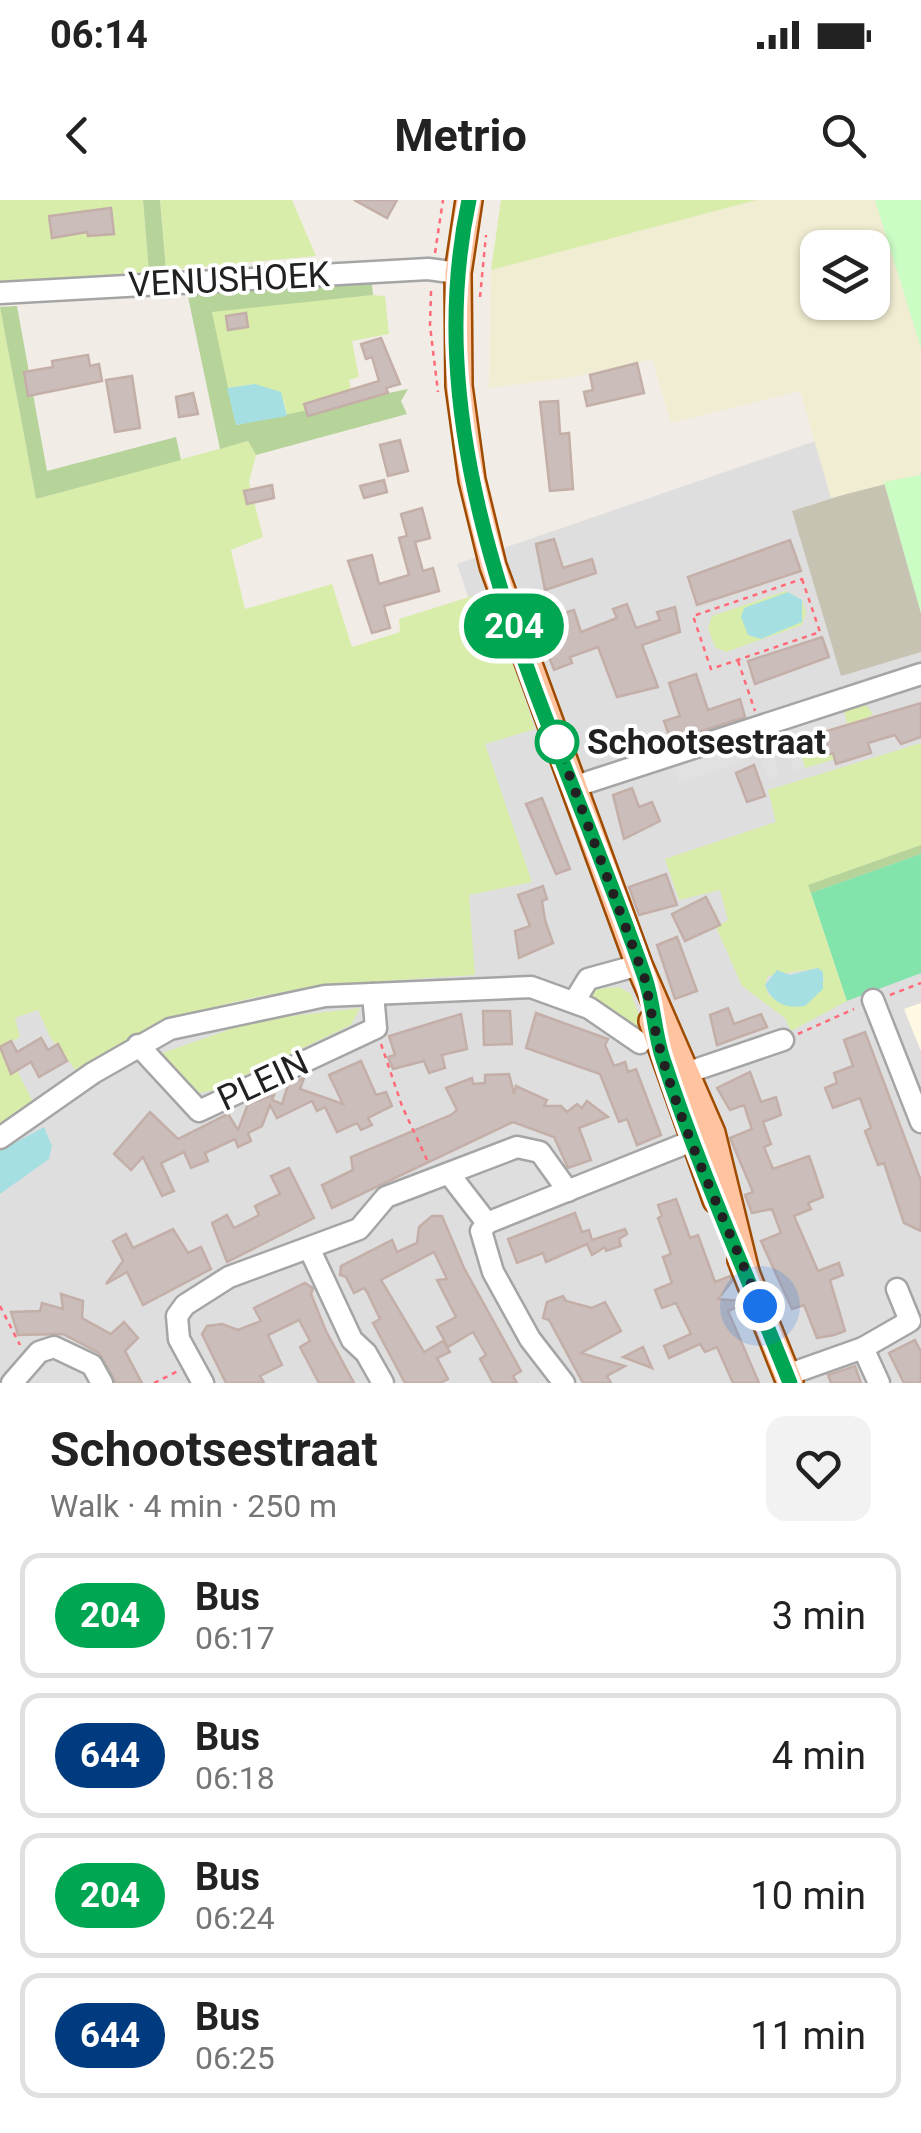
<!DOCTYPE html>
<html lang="en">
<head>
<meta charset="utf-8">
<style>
	:root { --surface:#fff; --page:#f2f2f2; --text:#222; --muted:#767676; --line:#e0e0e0 }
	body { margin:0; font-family:Roboto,sans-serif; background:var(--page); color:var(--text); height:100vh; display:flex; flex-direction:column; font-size:38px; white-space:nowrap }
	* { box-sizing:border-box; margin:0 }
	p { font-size:32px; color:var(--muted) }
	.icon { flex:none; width:55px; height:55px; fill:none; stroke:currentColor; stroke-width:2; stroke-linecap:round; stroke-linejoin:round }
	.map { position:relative; height:1183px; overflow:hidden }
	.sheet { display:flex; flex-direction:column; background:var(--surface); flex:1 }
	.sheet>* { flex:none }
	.badge { padding:0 20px; border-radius:32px; font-size:35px; line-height:65px }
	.controls { position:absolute; left:800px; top:30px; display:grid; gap:20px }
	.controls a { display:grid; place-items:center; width:90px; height:90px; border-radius:20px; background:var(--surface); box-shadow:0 2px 8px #0004; font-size:50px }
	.you { position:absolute; width:50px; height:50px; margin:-25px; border:8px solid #fff; border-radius:50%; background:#1a73e8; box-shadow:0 0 0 15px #1a73e833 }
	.map>.badge { position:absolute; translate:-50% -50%; box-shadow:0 0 0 5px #fff }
	.round { display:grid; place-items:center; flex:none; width:105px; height:105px; border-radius:20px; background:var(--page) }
	.headline { display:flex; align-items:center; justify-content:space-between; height:170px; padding:0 50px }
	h1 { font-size:48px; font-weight:700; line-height:75px }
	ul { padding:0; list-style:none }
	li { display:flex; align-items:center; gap:30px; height:125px; margin:0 20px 15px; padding:0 30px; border:5px solid var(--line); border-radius:20px }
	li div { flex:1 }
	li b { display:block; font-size:38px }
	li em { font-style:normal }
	li .badge { min-width:110px; font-weight:700; text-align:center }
	.status { display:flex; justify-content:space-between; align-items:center; height:70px; padding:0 50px; background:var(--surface); direction:ltr }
	.status svg { height:28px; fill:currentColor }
	header { display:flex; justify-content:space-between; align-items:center; height:130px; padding:0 50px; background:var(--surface); font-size:45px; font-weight:700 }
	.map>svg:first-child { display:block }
	.residential { fill:#dfdede }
	.education { fill:#fff9e3 }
	.construction { fill:#c7c3b2 }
	.farmland { fill:#f1edd2; fill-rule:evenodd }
	.grass { fill:#d9edab; fill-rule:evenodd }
	.forest { fill:#b6d39a }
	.park { fill:#cafcc4 }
	.pitch { fill:#82e4ab }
	.parking { fill:#e1e1e1 }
	.water { fill:#a6dfe1 }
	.building { fill:#cabdba; stroke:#c4afa8; stroke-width:2.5 }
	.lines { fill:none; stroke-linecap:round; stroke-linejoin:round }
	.minor-casing { stroke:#a5a5a5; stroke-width:25 }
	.major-casing { stroke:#9e4b00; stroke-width:30 }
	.path { stroke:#ff6b78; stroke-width:2.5; stroke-dasharray:5 5; stroke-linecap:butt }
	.minor { stroke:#fff; stroke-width:20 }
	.major { stroke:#ffc39f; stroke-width:25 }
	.line-casing { stroke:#fff; stroke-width:22 }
	.line { stroke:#00a651; stroke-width:15 }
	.walk { stroke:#212121; stroke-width:10; stroke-dasharray:0 18 }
	.stop-dot { fill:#fff; stroke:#00a651; stroke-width:5 }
	.labels { text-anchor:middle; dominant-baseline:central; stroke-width:8; stroke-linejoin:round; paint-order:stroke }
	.street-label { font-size:35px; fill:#212121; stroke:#fff }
	.stop-label { font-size:35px; font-weight:bold; fill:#212121; stroke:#fff; text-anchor:start }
</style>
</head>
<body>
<div class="status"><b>06:14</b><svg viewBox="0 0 49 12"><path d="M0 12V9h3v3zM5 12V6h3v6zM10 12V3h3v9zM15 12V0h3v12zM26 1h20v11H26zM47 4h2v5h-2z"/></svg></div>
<header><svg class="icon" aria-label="back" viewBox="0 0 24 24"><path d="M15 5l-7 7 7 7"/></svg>Metrio<svg class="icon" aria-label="search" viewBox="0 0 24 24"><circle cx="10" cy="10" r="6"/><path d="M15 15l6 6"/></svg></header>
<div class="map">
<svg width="921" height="1183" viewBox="0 0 921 1183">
	<rect width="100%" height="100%" fill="#f2ece7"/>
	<polygon class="residential" points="882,218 921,381 921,1183 0,1183 0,795 86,765 116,839 462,761 449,536 506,508 457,364"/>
	<polygon class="education" points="921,803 921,851 904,809"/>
	<polygon class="construction" points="884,282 921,413 921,452 841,476 792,311"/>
	<path class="farmland" d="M 757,0 L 875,0 L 921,148 L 921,275 L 831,298 L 800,191 L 671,223 L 652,159 L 574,177 L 489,188 L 491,70 ZM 818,48 L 872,48 L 872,102 L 818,102 Z"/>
	<g class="grass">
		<polygon points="0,0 143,0 149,72 0,85"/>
		<polygon points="160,0 292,0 316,56 166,70"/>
		<polygon points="501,0 757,0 491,70"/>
		<polygon points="373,95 385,96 389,134 352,141 359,177 349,180 353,201 287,216 284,201 255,184 227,188 212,112 215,109"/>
		<path d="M 0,107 L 36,299 L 248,241 L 256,255 L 249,282 L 263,337 L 231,350 L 245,409 L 332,384 L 352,447 L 400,432 L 399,419 L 488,391 L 535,529 L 485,544 L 532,682 L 469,695 L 475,775 C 340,784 190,787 77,872 L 50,837 L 38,810 L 15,818 L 20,837 L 4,845 L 33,902 L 0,923 Z"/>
		<polygon points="786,391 802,400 806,413 802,425 726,452 715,447 708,428 712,416"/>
		<polygon points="866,505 873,514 867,518 821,533 827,554 833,553 835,559 805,568 796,539 847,524 844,511"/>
		<path d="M 921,543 L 921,645 L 809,685 L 847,801 L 791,831 L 785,818 L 742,786 L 716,727 L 728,720 L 720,690 L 679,700 L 665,659 L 776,622 L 768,590 ZM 818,768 L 825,780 L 769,796 L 765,785 L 768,776 Z"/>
		<polygon points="619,787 631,794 650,843 584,798 581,790"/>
		<polygon points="360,808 351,825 214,890 195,894 157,855 256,820"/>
	</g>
	<g class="forest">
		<polygon points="143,0 160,0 166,70 149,72"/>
		<polygon points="371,76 373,95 212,112 236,225 408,189 401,201 407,214 256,255 248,241 220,249 187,92"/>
		<polygon points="17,106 47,271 176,237 181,260 36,299 0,107"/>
		<polygon points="921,645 921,654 811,693 808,685"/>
	</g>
	<g class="park">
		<polygon points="875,0 921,0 921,148"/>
		<polygon points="921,275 921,413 884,282"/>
	</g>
	<polygon class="pitch" points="921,654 921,773 847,801 811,693"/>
	<g class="parking">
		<polygon points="844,511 847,523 796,539 805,568 794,571 781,530"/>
		<polygon points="768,535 780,575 769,579 759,555 679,584 673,565"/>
	</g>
	<g class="water">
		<polygon points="255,184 281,192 287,216 236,225 227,188"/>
		<polygon points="788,392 802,400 802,422 761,439 748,435 741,417 744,408"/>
		<path d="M 818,768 L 823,772 L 823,789 L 805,806 C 786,809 773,804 765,785 L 777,770 L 790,775 Z"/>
		<polygon points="44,927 52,946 49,959 0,994 0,951"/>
	</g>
	<g class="building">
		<polygon points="354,0 397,0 387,18"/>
		<polygon points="111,8 114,34 88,36 87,32 52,38 49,16"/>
		<polygon points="246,113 248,127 228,130 226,116"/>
		<polygon points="381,138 400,184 386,188 388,193 308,216 304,204 379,181 372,157 366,159 361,144"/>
		<polygon points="88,155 90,166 99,164 102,181 28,196 24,172 53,167 52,161"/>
		<polygon points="637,163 644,193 587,206 584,192 593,190 590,175"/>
		<polygon points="132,176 140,228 115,232 106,180"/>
		<polygon points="193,193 198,214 179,217 176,197"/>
		<polygon points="558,201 560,234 569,233 573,289 550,291 540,202"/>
		<polygon points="400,240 408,271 388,276 380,245"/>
		<polygon points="384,280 387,292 364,298 360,286"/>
		<polygon points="272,285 274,298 247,304 244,291"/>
		<polygon points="422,308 430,338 415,342 423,371 433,368 439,391 384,406 390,428 372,433 348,361 372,355 379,384 409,375 399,338 407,336 401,314"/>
		<polygon points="554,339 563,368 592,359 596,373 545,390 536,344"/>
		<polygon points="790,340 801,371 697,405 688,377"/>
		<polygon points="550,395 564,413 574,410 581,432 617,418 613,409 627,404 636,428 660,420 657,412 675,407 680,432 642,445 658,487 617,497 598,447 570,457 572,463 554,470 546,449 540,448 543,441 529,403"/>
		<polygon points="822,437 829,457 755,484 748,461"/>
		<polygon points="696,474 708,510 740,499 745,517 671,541 664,521 680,516 669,483"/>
		<polygon points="921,503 921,537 901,544 895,535 868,543 871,553 836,564 833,553 827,555 820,533"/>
		<polygon points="754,565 765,596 747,602 736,573"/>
		<polygon points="632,588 639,607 652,602 660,621 624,639 613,595"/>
		<polygon points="542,598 570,669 556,674 526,604"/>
		<polygon points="666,674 677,705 639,715 629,687"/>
		<polygon points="543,686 547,699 542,701 545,720 553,743 519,758 515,731 530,726 518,695"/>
		<polygon points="706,697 720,725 685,741 672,714"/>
		<polygon points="677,737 697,791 675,799 657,745"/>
		<polygon points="728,808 734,824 761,814 767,827 717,845 710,815"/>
		<polygon points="483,811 510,811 512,844 484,845"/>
		<polygon points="536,813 608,839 605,845 614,866 625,862 628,872 636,869 661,935 637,945 627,919 619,922 600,874 526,848"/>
		<polygon points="461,814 467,849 442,855 445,868 429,873 424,861 393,869 388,857 395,855 389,836"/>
		<polygon points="865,832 921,981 921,1031 904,1023 884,963 878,965 865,931 871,928 860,898 833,908 825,888 837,883 834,873 853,866 844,840"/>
		<polygon points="41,838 48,850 58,844 67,861 39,877 31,862 11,874 0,847 11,841 17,852"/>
		<polygon points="361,861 376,895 386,892 392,906 368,918 372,925 361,930 357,923 337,932 325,907 317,911 312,901 277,918 270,905 262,926 248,933 251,941 238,947 235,939 205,953 208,961 191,968 184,952 161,963 174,991 162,996 143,957 131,970 114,954 150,912 178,939 228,914 238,930 248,904 274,895 272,900 282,904 288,885 304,878 300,889 343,904 329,875"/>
		<polygon points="750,872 761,902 776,897 781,915 763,922 771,944 764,947 773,969 809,956 813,967 823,997 808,1003 811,1009 794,1016 818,1071 839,1063 843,1075 830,1080 845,1131 834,1135 817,1138 804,1105 792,1109 761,1041 781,1033 772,1009 752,1013 745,995 753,992 730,938 752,929 744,905 730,910 717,888"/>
		<polygon points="509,874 514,894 516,886 547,900 544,906 561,906 567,912 577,904 582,908 587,901 608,917 579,928 591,960 568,968 554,937 513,922 332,1008 322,985 353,970 351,957 451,915 457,910 446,888 472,878 473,884 485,883 485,875"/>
		<polygon points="289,968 314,1018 227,1062 212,1023 227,1015 234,1028 259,1015 255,1006 280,994 271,976"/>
		<polygon points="676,999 690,1038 698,1035 715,1082 730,1076 732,1081 718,1099 740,1101 742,1105 728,1111 759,1183 733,1183 717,1147 705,1152 700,1144 669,1158 664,1146 691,1134 676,1103 662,1108 655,1090 672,1083 663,1057 671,1054 658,1018 662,1016 658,1005"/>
		<polygon points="575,1013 582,1032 589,1030 592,1040 625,1029 627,1034 619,1039 621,1046 606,1051 605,1047 592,1055 587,1044 546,1062 543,1053 517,1063 508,1039"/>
		<polygon points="432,1016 442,1016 464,1068 521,1171 513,1176 517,1183 493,1183 480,1159 486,1155 473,1132 448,1147 437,1127 456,1117 437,1080 447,1079 434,1052 381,1080 424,1152 443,1141 450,1152 437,1158 448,1179 440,1183 405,1183 373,1123 380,1119 367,1092 364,1088 354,1093 346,1077 340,1075 341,1066 392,1040 397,1052 417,1043 419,1027"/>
		<polygon points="173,1029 188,1053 201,1047 211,1069 143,1105 127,1072 106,1084 123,1061 113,1041 126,1034 133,1048"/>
		<polygon points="305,1083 313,1088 311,1094 326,1131 354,1183 319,1183 300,1147 310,1141 299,1120 268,1135 282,1165 260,1176 264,1183 226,1183 202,1134 207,1126 222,1124 238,1130 261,1121 254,1108"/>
		<polygon points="61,1094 83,1101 82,1118 111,1134 124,1122 138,1138 125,1151 142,1183 116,1183 99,1153 63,1134 18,1135 11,1112 40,1111 42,1103 63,1109"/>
		<polygon points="563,1096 566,1101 592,1108 605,1102 621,1131 581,1153 625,1166 607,1176 611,1183 583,1183 549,1120 543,1118 547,1102"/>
		<polygon points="915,1140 921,1152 921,1183 904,1183 889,1153"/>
		<polygon points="643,1147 652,1168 623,1157"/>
		<polygon points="855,1166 861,1183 831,1183 828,1175"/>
	</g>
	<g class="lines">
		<defs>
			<g id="minor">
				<polyline points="0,93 428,69 458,73"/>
				<polyline points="573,587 921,474"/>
				<polyline points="873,800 921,922"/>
				<polyline points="574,802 588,779 639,765"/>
				<polyline points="138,845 199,911 376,828 373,794"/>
				<polyline points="673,863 689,872 783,840"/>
				<polyline points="0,938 93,873 170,829 325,796 531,787 589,808 640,843"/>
				<polyline points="450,975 487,1023 707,935"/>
				<polyline points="487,1023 481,1031 493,1072 530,1139 564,1183"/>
				<polyline points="310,1050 352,1140 366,1153 383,1183"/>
				<polyline points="863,1148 910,1121 897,1089"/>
				<polyline points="787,1175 863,1148 879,1183"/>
				<polyline points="12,1183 39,1152 54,1147 92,1165 102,1183"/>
				<polyline points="203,1183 179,1139 177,1116 185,1105 229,1077 359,1029 386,997 517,947 540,952 568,991"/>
			</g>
			<g id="major">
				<polyline points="469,0 458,73 459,186 472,280 493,366 639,765 712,933 746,1072"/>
				<polyline points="652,821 716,1000"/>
				<polyline points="741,1060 790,1183"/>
			</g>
		</defs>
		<use href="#minor" class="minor-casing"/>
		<use href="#major" class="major-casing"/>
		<g class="path">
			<polyline points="435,53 443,0"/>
			<polyline points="431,91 430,126 438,192"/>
			<polyline points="480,97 486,35"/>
			<polygon points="802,379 820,432 711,469 693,416"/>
			<polyline points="738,461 755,511"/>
			<polyline points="890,795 921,783"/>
			<polyline points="798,834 854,809"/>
			<polyline points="381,844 402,906 428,962"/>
			<polyline points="0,1106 20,1145"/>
			<polyline points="154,1183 178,1171"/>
		</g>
		<use href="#minor" class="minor"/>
		<use href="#major" class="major"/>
	</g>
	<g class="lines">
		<defs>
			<path id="line" d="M 469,0 C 411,271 560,530 645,778 C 654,804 654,833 663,859 C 699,969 747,1075 790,1183"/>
		</defs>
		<use href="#line" class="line-casing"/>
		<use href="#line" class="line"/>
		<path class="walk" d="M 557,542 L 646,782 C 662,895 718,1001 760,1106"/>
	</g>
	<circle class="stop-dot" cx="557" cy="542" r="20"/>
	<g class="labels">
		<g class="street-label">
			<text transform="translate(229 80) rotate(-3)">VENUSHOEK</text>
			<text transform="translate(263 881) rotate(-25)">PLEIN</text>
		</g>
		<g class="stop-label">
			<text x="587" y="542">Schootsestraat</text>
		</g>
	</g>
</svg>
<div class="controls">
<a><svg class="icon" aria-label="layers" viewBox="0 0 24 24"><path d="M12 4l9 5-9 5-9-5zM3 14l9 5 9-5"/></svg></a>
</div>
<div class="you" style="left:760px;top:1106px"></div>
<b class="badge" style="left:514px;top:426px;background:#00a651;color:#fff">204</b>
</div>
<section class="sheet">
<div class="headline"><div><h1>Schootsestraat</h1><p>Walk · 4 min · 250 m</p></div><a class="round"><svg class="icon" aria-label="heart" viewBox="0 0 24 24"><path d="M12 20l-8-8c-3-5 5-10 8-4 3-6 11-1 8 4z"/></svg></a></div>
<ul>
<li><span class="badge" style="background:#00a651;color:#fff">204</span><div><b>Bus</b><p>06:17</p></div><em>3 min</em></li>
<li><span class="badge" style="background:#003b80;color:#fff">644</span><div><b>Bus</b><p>06:18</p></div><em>4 min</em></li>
<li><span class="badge" style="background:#00a651;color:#fff">204</span><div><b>Bus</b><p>06:24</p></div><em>10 min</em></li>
<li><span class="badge" style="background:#003b80;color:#fff">644</span><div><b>Bus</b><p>06:25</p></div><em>11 min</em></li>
</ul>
</section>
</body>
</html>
